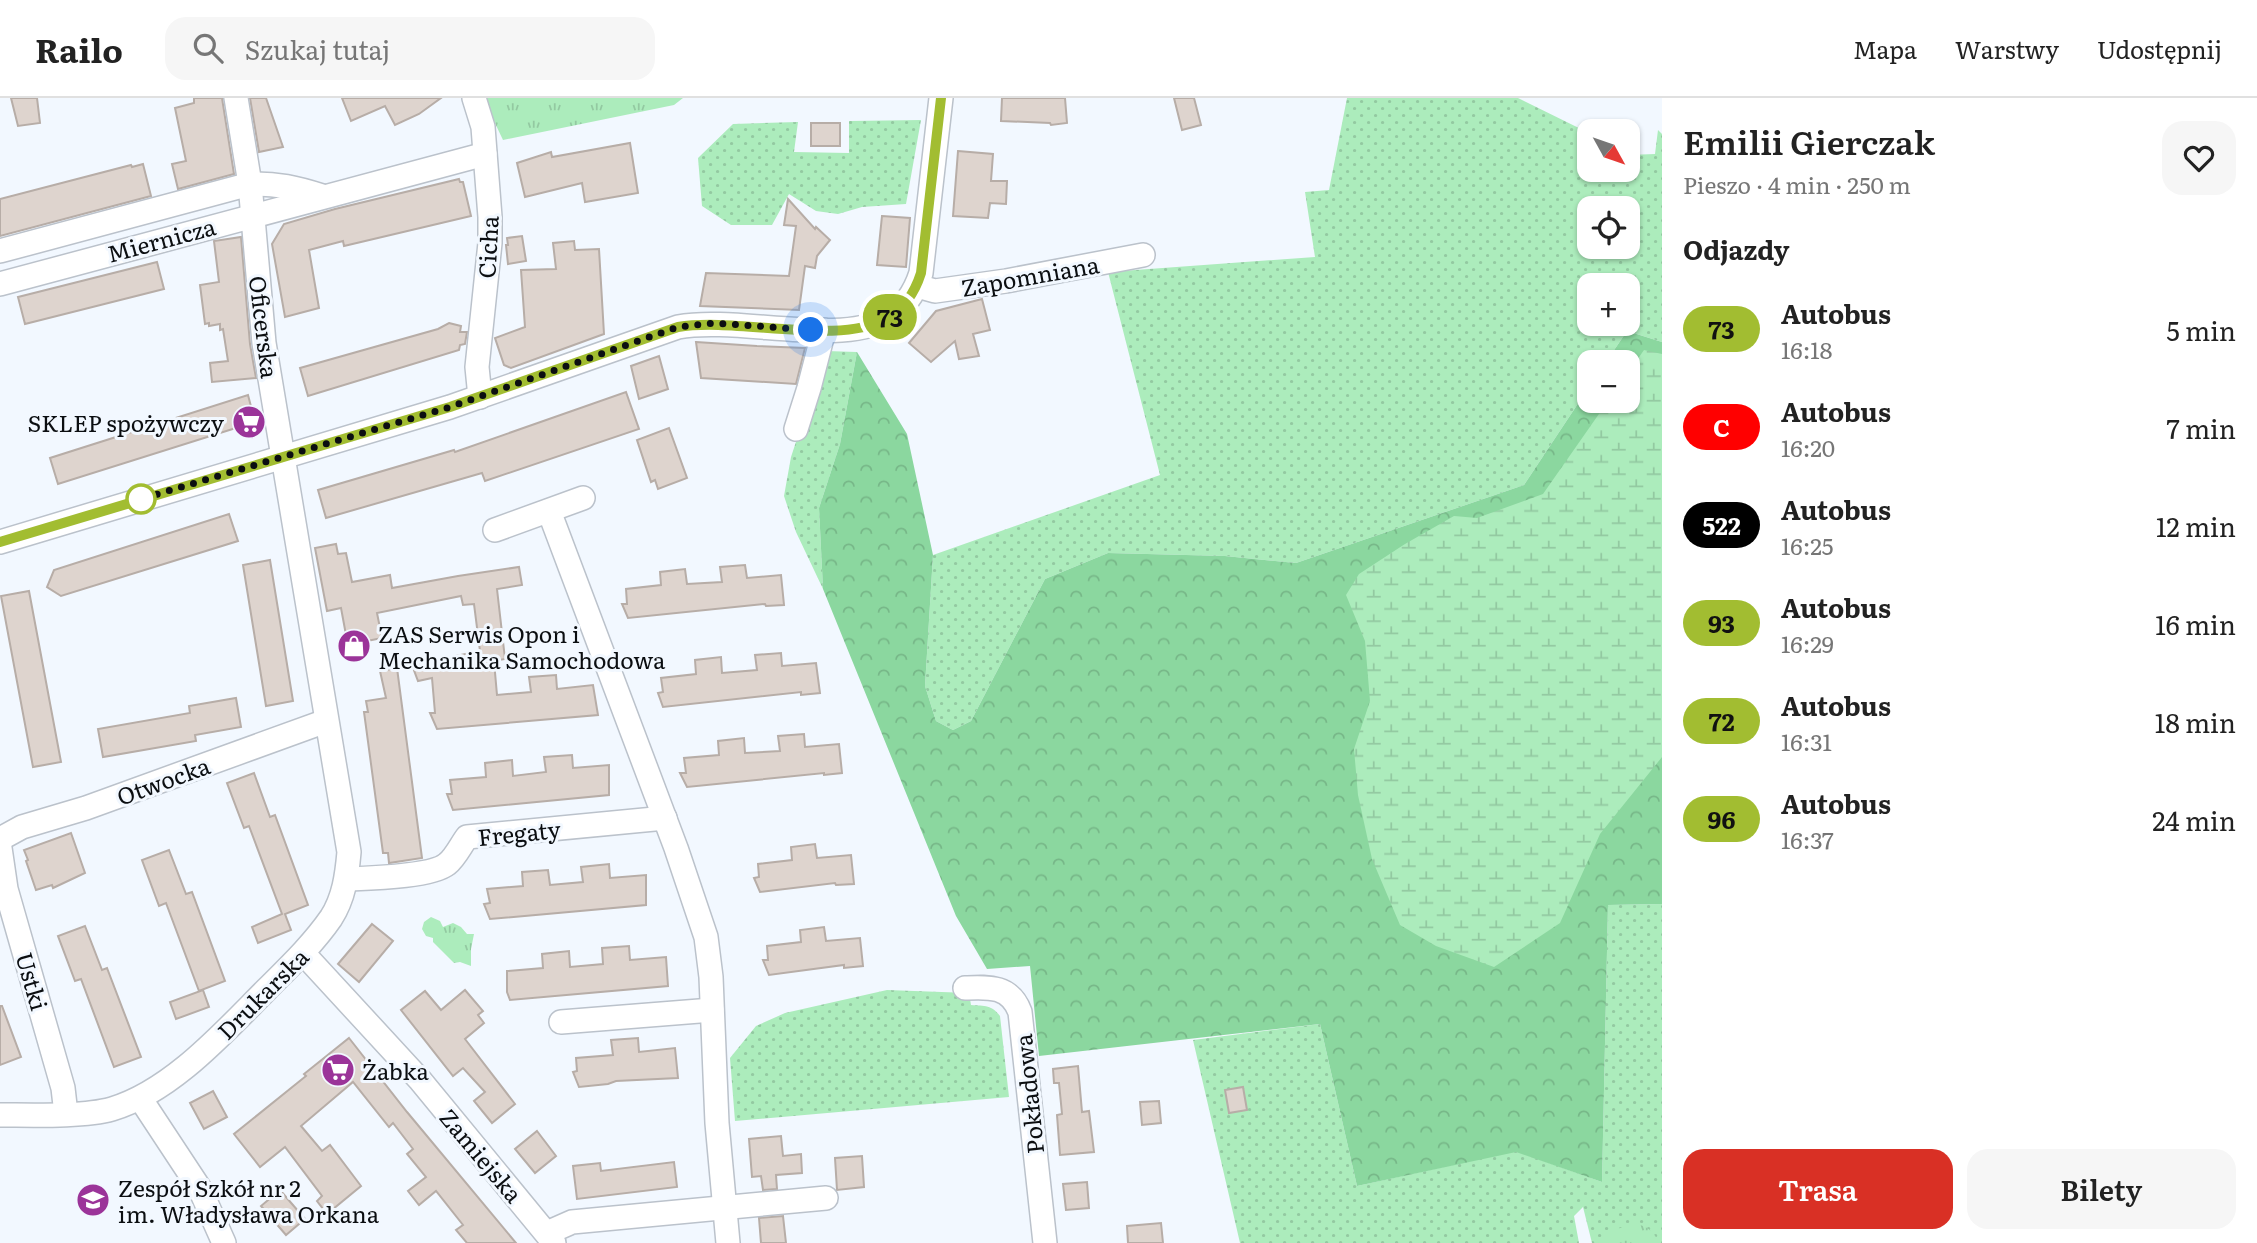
<!DOCTYPE html>
<html lang="pl">
<head>
<meta charset="utf-8">
<style>
	:root { --surface:#fff; --page:#f6f6f6; --text:#222; --muted:#767676; --line:#e0e0e0; --accent:#d93025 }
	body { margin:0; font-family:Literata,serif; background:var(--page); color:var(--text); height:100vh; display:flex; flex-direction:column; font-size:26px; white-space:nowrap }
	* { box-sizing:border-box; margin:0 }
	p { font-size:23px; color:var(--muted) }
	.icon { flex:none; width:38px; height:38px; fill:none; stroke:currentColor; stroke-width:2; stroke-linecap:round; stroke-linejoin:round }
	.map { position:relative; flex:1; overflow:hidden }
	.side { display:flex; flex-direction:column; background:var(--surface); width:595px }
	.side>* { flex:none }
	.badge { padding:0 14px; border-radius:23px; font-size:24px; line-height:46px }
	.needle { width:46px; rotate:130deg }
	.controls { position:absolute; left:1577px; top:21px; display:grid; gap:14px }
	.controls a { display:grid; place-items:center; width:63px; height:63px; border-radius:14px; background:var(--surface); box-shadow:0 2px 5px #0004; font-size:35px }
	.you { position:absolute; width:35px; height:35px; margin:-18px; border:5px solid #fff; border-radius:50%; background:#1a73e8; box-shadow:0 0 0 10px #1a73e833 }
	.map>.badge { position:absolute; translate:-50% -50%; box-shadow:0 0 0 4px #fff }
	h2 { padding:0 21px; font-size:26px; line-height:63px }
	.round { display:grid; place-items:center; flex:none; width:74px; height:74px; border-radius:21px; background:var(--page) }
	.headline { display:flex; align-items:center; justify-content:space-between; height:119px; padding:0 21px }
	h1 { font-size:33px; font-weight:600; line-height:52px }
	.button { display:flex; gap:14px; margin-top:auto; padding:14px 21px }
	.button a { flex:1; height:80px; border-radius:21px; background:var(--accent); color:#fff; font-size:28px; font-weight:600; line-height:80px; text-align:center }
	.button a+a { background:var(--page); color:var(--text) }
	ul { padding:0; list-style:none }
	li { display:flex; align-items:center; gap:21px; height:98px; padding:0 21px }
	li div { flex:1 }
	li b { display:block; font-size:26px }
	li em { font-style:normal }
	li .badge { min-width:77px; font-weight:700; text-align:center }
	header { display:flex; align-items:center; gap:42px; box-sizing:border-box; height:98px; padding:0 35px; background:var(--surface); border-bottom:2px solid var(--line) }
	header strong { font-size:33px }
	nav { display:flex; gap:38px; margin-inline-start:auto; font-size:24px }
	.search { width:490px; height:63px; background:var(--page); display:flex; align-items:center; gap:18px; box-sizing:border-box; padding:0 24px; border-radius:21px; color:var(--muted); font-size:26px }
	main { display:flex; flex:1; min-height:0 }
	.map>svg:first-child { display:block }
	.grass { fill:url(#grass-dots); fill-rule:evenodd }
	.forest { fill:url(#forest-crowns) }
	.wetland { fill:url(#wetland-marsh) }
	.park { fill:url(#park-tufts) }
	.building { fill:#ded4ce; stroke:#b7ada7; stroke-width:2 }
	.lines { fill:none; stroke-linecap:round; stroke-linejoin:round }
	.minor-casing { stroke:#bbc2cb; stroke-width:26 }
	.minor { stroke:#fff; stroke-width:23 }
	.line-casing { stroke:#fff; stroke-width:16 }
	.line { stroke:#a2bd31; stroke-width:10 }
	.walk { stroke:#0b0e11; stroke-width:7; stroke-dasharray:0 12.6 }
	.stop-dot { fill:#fff; stroke:#a2bd31; stroke-width:3.5 }
	.labels { text-anchor:middle; dominant-baseline:central; stroke-width:6; stroke-linejoin:round; paint-order:stroke }
	.street-label { font-size:23px; fill:#0b0e11; stroke:#f2f8ff }
	.poi-label { font-size:23px; fill:#0b0e11; stroke:#f2f8ff; text-anchor:start }
</style>
</head>
<body>
<header>
<strong>Railo</strong>
<div class="search"><svg class="icon" aria-label="search" viewBox="0 0 24 24"><circle cx="10" cy="10" r="6"/><path d="M15 15l6 6"/></svg>Szukaj tutaj</div>
<nav><a>Mapa</a><a>Warstwy</a><a>Udostępnij</a></nav>
</header>
<main>
<div class="map">
<svg width="1662" height="1145" viewBox="0 0 1662 1145">
	<defs>
		<pattern id="grass-dots" width="8" height="8" patternUnits="userSpaceOnUse" patternTransform="scale(1.75)"><rect width="8" height="8" fill="#acecbc"/><path d="M2 2h.1M6 6h.1" fill="none" stroke="#93c9a1" stroke-width="1.8" stroke-linecap="round"/></pattern>
		<pattern id="forest-crowns" width="20" height="18" patternUnits="userSpaceOnUse" patternTransform="scale(1.75)"><rect width="20" height="18" fill="#8bd79f"/><path d="M2 6a3 3 0 1 1 6 0M12 15a3 3 0 1 1 6 0" fill="none" stroke="#77b788"/></pattern>
		<pattern id="wetland-marsh" width="20" height="14" patternUnits="userSpaceOnUse" patternTransform="scale(1.75)"><rect width="20" height="14" fill="#acecbc"/><path d="M1 5h8M5 5V1M11 12h8M15 12V8" fill="none" stroke="#93c9a1"/></pattern>
		<pattern id="park-tufts" width="24" height="20" patternUnits="userSpaceOnUse" patternTransform="scale(1.75)"><rect width="24" height="20" fill="#acecbc"/><path d="M3 7l-1-3M5 7V3M7 7l1-3M15 17l-1-3M17 17v-4M19 17l1-3" fill="none" stroke="#93c9a1"/></pattern>
	</defs>
	<rect width="100%" height="100%" fill="#f2f8ff"/>
	<g class="grass">
		<path d="M 1347,0 L 1518,0 L 1589,35 L 1589,72 L 1628,72 L 1628,57 L 1655,56 L 1658,32 L 1662,36 L 1662,244 L 1627,233 L 1606,264 L 1589,264 L 1589,289 L 1524,387 L 1296,465 L 1225,458 L 1108,455 L 1045,481 L 971,623 L 953,632 L 936,623 L 925,588 L 933,457 L 1160,377 L 1108,174 L 1315,159 L 1305,94 L 1329,92 ZM 1589,110 L 1628,110 L 1628,149 L 1589,149 ZM 1589,187 L 1628,187 L 1628,226 L 1589,226 Z"/>
		<polygon points="921,22 906,106 862,109 838,116 816,113 789,96 772,127 731,127 702,108 698,60 733,26 798,24 794,54 849,55 849,23"/>
		<polygon points="826,253 857,254 840,346 819,410 823,491 796,434 784,398 791,359"/>
		<polygon points="1662,806 1662,1145 1592,1145 1583,1109 1574,1118 1579,1145 1240,1145 1193,942 1320,926 1357,1088 1516,1053 1602,1084 1608,807"/>
		<path d="M 887,892 L 969,895 L 971,907 C 985,908 992,907 1000,918 L 1009,999 L 735,1023 L 730,960 L 756,928 L 785,915 Z"/>
	</g>
	<polygon class="forest" points="1627,233 1662,244 1662,806 1608,807 1602,1084 1516,1054 1357,1088 1320,926 1039,958 1030,868 987,871 956,818 823,491 819,410 840,346 857,254 907,336 933,457 925,588 936,623 953,632 971,623 1045,481 1108,455 1225,458 1296,465 1524,387 1589,289 1589,303 1628,303 1628,264 1606,264"/>
	<polygon class="wetland" points="1644,252 1662,256 1662,659 1600,736 1560,825 1494,869 1436,848 1400,827 1372,761 1358,697 1354,651 1370,603 1365,543 1346,497 1359,476 1405,446 1454,418 1477,420 1543,396 1608,303 1628,303 1628,275"/>
	<g class="park">
		<polygon points="483,0 683,0 674,7 503,42"/>
		<polygon points="431,819 440,823 443,829 453,825 461,829 467,836 474,836 471,851 471,868 460,864 454,865 433,844 433,840 426,838 422,831 424,824"/>
		<path d="M 1631,1126 C 1644,1125 1654,1133 1659,1145 L 1603,1145 L 1609,1134 Z"/>
	</g>
	<g class="building">
		<polygon points="11,0 37,0 40,25 18,28"/>
		<polygon points="194,0 222,0 234,76 178,91 172,66 186,63 175,10 194,5"/>
		<polygon points="250,0 266,0 283,49 259,54"/>
		<polygon points="342,0 441,0 419,16 395,27 385,8 351,23"/>
		<polygon points="1002,0 1065,0 1067,25 1051,27 1050,25 1001,23"/>
		<polygon points="1174,0 1194,0 1201,27 1182,32"/>
		<rect x="811" y="25" width="29" height="23"/>
		<polygon points="630,45 638,95 585,104 582,85 525,99 517,65 551,54 552,59"/>
		<polygon points="958,53 993,56 991,83 1007,83 1006,106 990,105 988,120 953,118"/>
		<polygon points="143,66 151,98 0,138 0,101 131,67 132,69"/>
		<polygon points="459,81 460,84 463,84 471,118 344,148 343,143 309,152 319,210 285,219 272,146 284,126 335,111"/>
		<polygon points="788,101 815,131 816,129 830,142 817,158 815,170 805,168 799,212 700,208 706,175 789,178 796,128 784,127"/>
		<polygon points="882,118 910,120 906,169 877,167"/>
		<polygon points="522,138 526,163 508,166 506,147 508,147 507,140"/>
		<polygon points="241,139 250,246 256,280 212,284 210,265 228,263 223,231 220,232 220,226 209,228 209,225 205,226 200,187 219,184 214,143"/>
		<polygon points="574,143 575,152 599,151 604,236 511,270 504,267 495,240 525,229 521,172 556,171 553,145"/>
		<polygon points="157,164 164,191 25,226 18,199"/>
		<polygon points="982,201 990,232 973,236 979,258 959,261 955,243 931,264 909,245 936,213"/>
		<polygon points="449,225 461,228 460,234 467,234 465,246 460,247 459,252 308,298 300,270 438,231"/>
		<polygon points="696,244 757,248 805,250 796,286 701,280"/>
		<polygon points="659,258 668,291 639,301 631,268"/>
		<polygon points="626,294 639,331 485,383 482,375 326,420 318,392 454,352 455,354"/>
		<polygon points="248,297 255,324 58,386 50,360"/>
		<polygon points="669,330 687,380 658,391 655,382 651,384 637,342"/>
		<polygon points="229,416 238,443 61,498 47,489 54,472"/>
		<polygon points="336,446 338,456 346,455 352,484 390,477 392,490 458,478 519,469 522,487 497,491 505,561 494,563 497,597 531,594 529,579 556,577 557,591 593,587 598,617 437,631 430,615 435,615 432,580 418,583 412,567 480,553 474,506 463,507 461,498 377,515 382,540 362,544 364,550 349,553 341,510 327,513 315,450"/>
		<polygon points="270,462 293,603 266,608 243,467"/>
		<polygon points="745,467 747,480 781,477 784,507 766,508 765,506 628,520 622,506 627,506 626,491 661,487 660,474 685,471 687,486 722,484 720,469"/>
		<polygon points="29,493 61,664 33,669 1,498"/>
		<polygon points="781,555 782,568 816,565 820,595 801,597 801,594 663,609 658,595 663,594 661,580 696,576 695,562 721,559 722,575 757,572 755,557"/>
		<polygon points="397,570 422,760 389,765 388,755 383,755 364,614 368,614 366,603 386,600 380,573"/>
		<polygon points="236,600 241,629 195,637 196,643 103,659 98,631 190,615 189,608"/>
		<polygon points="804,636 805,649 839,646 842,675 824,677 824,675 687,689 680,675 686,675 684,660 719,657 718,643 744,640 745,655 780,653 778,638"/>
		<polygon points="572,657 573,670 609,667 609,697 453,712 447,696 452,696 450,682 486,679 485,665 512,662 513,678 546,674 544,659"/>
		<polygon points="254,675 270,719 275,717 308,807 285,816 291,832 258,845 252,829 282,816 249,728 244,730 227,685"/>
		<polygon points="71,735 85,775 53,790 52,787 36,792 26,763 28,762 24,752"/>
		<polygon points="815,746 817,760 851,757 854,786 836,787 835,785 760,794 754,780 759,779 758,766 792,762 791,749"/>
		<polygon points="169,752 186,796 192,794 225,883 199,893 166,805 159,808 142,762"/>
		<polygon points="609,766 610,780 646,777 646,807 490,821 484,806 490,805 487,791 523,788 522,774 548,772 550,787 583,784 581,769"/>
		<polygon points="372,826 393,843 359,884 338,866"/>
		<polygon points="85,828 102,872 107,870 141,959 114,969 81,881 75,883 58,838"/>
		<polygon points="824,829 826,843 860,840 863,868 844,870 844,867 769,877 763,862 768,862 767,848 801,844 800,832"/>
		<polygon points="629,848 630,862 666,859 668,888 510,902 507,894 507,873 543,870 542,856 569,853 570,869 603,866 602,850"/>
		<polygon points="203,892 209,909 176,921 170,904"/>
		<polygon points="465,892 483,913 478,917 484,925 465,941 515,1006 492,1025 474,1003 485,994 463,970 453,978 401,912 425,893 441,912"/>
		<polygon points="0,908 2,908 21,959 0,967"/>
		<polygon points="349,940 407,1014 516,1145 467,1145 456,1132 463,1127 436,1093 419,1107 408,1093 426,1079 407,1056 413,1051 393,1025 389,1029 353,984 301,1028 322,1053 330,1047 361,1088 327,1116 317,1103 322,1098 285,1049 260,1069 234,1036 306,978 304,976"/>
		<polygon points="638,940 639,954 675,950 678,980 616,983 608,986 579,989 573,974 577,973 576,960 613,957 611,942"/>
		<polygon points="1078,968 1082,1014 1089,1013 1094,1054 1060,1057 1057,1017 1062,1016 1059,985 1054,985 1053,971"/>
		<polygon points="1243,989 1247,1012 1229,1015 1225,992"/>
		<polygon points="213,993 227,1019 204,1031 190,1005"/>
		<polygon points="1159,1003 1161,1025 1142,1027 1140,1004"/>
		<polygon points="537,1033 556,1058 535,1075 515,1051"/>
		<polygon points="781,1038 783,1058 801,1056 802,1075 776,1077 777,1091 763,1092 761,1078 752,1079 749,1041"/>
		<polygon points="862,1058 864,1089 837,1092 835,1060"/>
		<polygon points="674,1064 677,1089 577,1101 573,1068 600,1065 601,1073"/>
		<polygon points="1087,1084 1089,1110 1066,1112 1063,1086"/>
		<polygon points="280,1092 305,1121 286,1137 261,1108"/>
		<polygon points="783,1118 786,1145 761,1145 759,1120"/>
		<polygon points="1161,1125 1163,1145 1128,1145 1127,1128"/>
	</g>
	<g class="lines">
		<defs>
			<g id="minor">
				<polyline points="474,0 483,29 490,119 490,145 477,269 480,299"/>
				<path d="M 0,153 L 250,86 C 276,85 297,90 322,98"/>
				<polyline points="0,186 485,56"/>
				<polyline points="917,188 935,193 1006,183 1143,157"/>
				<polyline points="796,331 809,290 824,232"/>
				<polyline points="549,413 676,750 706,839 711,879 717,1025 728,1145"/>
				<polyline points="495,432 583,400"/>
				<path d="M 0,444 L 450,309 L 678,229 C 737,218 838,248 886,221 C 904,211 915,194 921,175 L 941,0"/>
				<polyline points="0,741 22,729 86,710 326,623"/>
				<polyline points="0,750 6,791 63,990 66,1016"/>
				<path d="M 347,781 C 368,780 431,779 447,766 C 455,760 461,747 467,739 L 665,720"/>
				<polyline points="303,855 420,982 554,1145"/>
				<path d="M 965,890 C 988,889 1010,887 1020,914 L 1045,1145"/>
				<polyline points="561,924 712,912"/>
				<polyline points="140,1000 200,1091 224,1145"/>
				<path d="M 0,1017 C 30,1017 84,1019 112,1011 C 172,993 224,934 267,891 C 289,869 313,846 331,820 C 344,800 347,777 349,754 L 264,245 L 250,86 L 236,0"/>
				<polyline points="547,1135 572,1124 826,1100"/>
			</g>
		</defs>
		<use href="#minor" class="minor-casing"/>
		<use href="#minor" class="minor"/>
	</g>
	<g class="lines">
		<defs>
			<path id="line" d="M 0,444 L 450,309 L 678,229 C 737,219 838,248 886,221 C 904,211 915,194 921,175 L 941,0"/>
		</defs>
		<use href="#line" class="line-casing"/>
		<use href="#line" class="line"/>
		<polyline class="walk" points="141,401 131,404 450,309 678,229 714,225 811,232"/>
	</g>
	<defs>
		<symbol id="supermarket-disc" viewBox="-11 -11 22 22"><circle r="9.5" fill="#9b3499" stroke="#f2f8ff"/><path d="M-6-5.5h2.5l.6 2H6L4.5 2H-2.5L-4.4-4H-6ZM-1.5 3.2a1.3 1.3 0 1 0 .1 0ZM3 3.2a1.3 1.3 0 1 0 .1 0Z" fill="#fff"/></symbol>
		<symbol id="shop-disc" viewBox="-11 -11 22 22"><circle r="9.5" fill="#9b3499" stroke="#f2f8ff"/><path d="M-5-2.5h2.3a2.7 3.5 0 0 1 5.4 0H5L5.5 6h-11ZM-1.5-2.5h3a1.5 2.3 0 0 0-3 0Z" fill="#fff"/></symbol>
		<symbol id="school-disc" viewBox="-11 -11 22 22"><circle r="9.5" fill="#9b3499" stroke="#f2f8ff"/><path d="M0-5L7-2L0 1L-7-2ZM-4 1L0 2.5L4 1V4Q0 6-4 4Z" fill="#fff"/></symbol>
	</defs>
	<g fill-rule="evenodd">
		<use href="#supermarket-disc" x="230" y="305" width="38" height="38"/>
		<use href="#shop-disc" x="335" y="529" width="38" height="38"/>
		<use href="#supermarket-disc" x="319" y="953" width="38" height="38"/>
		<use href="#school-disc" x="74" y="1083" width="38" height="38"/>
	</g>
	<circle class="stop-dot" cx="141" cy="401" r="14"/>
	<g class="labels">
		<g class="street-label">
			<text transform="translate(161 141) rotate(-15)">Miernicza</text>
			<text transform="translate(487 149) rotate(-87)">Cicha</text>
			<text transform="translate(1030 177) rotate(-10)">Zapomniana</text>
			<text transform="translate(265 229) rotate(83)">Oficerska</text>
			<text transform="translate(163 682) rotate(-20)">Otwocka</text>
			<text transform="translate(519 734) rotate(-6)">Fregaty</text>
			<text transform="translate(33 883) rotate(74)">Ustki</text>
			<text transform="translate(262 895) rotate(-45)">Drukarska</text>
			<text transform="translate(1028 996) rotate(-96)">Pokładowa</text>
			<text transform="translate(482 1057) rotate(50)">Zamiejska</text>
		</g>
		<g class="poi-label">
			<text x="224" y="324" text-anchor="end">SKLEP spożywczy</text>
			<text x="378" y="535">ZAS Serwis Opon i<tspan x="378" dy="26">Mechanika Samochodowa</tspan></text>
			<text x="362" y="972">Żabka</text>
			<text x="118" y="1089">Zespół Szkół nr 2<tspan x="118" dy="26">im. Władysława Orkana</tspan></text>
		</g>
	</g>
</svg>
<div class="controls">
<a><svg class="needle" viewBox="-14 -14 28 28"><path d="M0-13l5 13h-10z" fill="#e53935"/><path d="M0 13l5-13h-10z" fill="#767676"/></svg></a>
<a><svg class="icon" aria-label="locate" viewBox="0 0 24 24"><circle cx="12" cy="12" r="6"/><path d="M12 2v4M12 18v4M2 12h4M18 12h4"/></svg></a>
<a>+</a>
<a>−</a>
</div>
<div class="you" style="left:811px;top:232px"></div>
<b class="badge" style="left:890px;top:219px;background:#a2bd31;color:#111">73</b>
</div>
<section class="side">
<div class="headline"><div><h1>Emilii Gierczak</h1><p>Pieszo · 4 min · 250 m</p></div><a class="round"><svg class="icon" aria-label="heart" viewBox="0 0 24 24"><path d="M12 20l-8-8c-3-5 5-10 8-4 3-6 11-1 8 4z"/></svg></a></div>
<h2>Odjazdy</h2>
<ul>
<li><span class="badge" style="background:#a2bd31;color:#111">73</span><div><b>Autobus</b><p>16:18</p></div><em>5 min</em></li>
<li><span class="badge" style="background:#f00;color:#fff">C</span><div><b>Autobus</b><p>16:20</p></div><em>7 min</em></li>
<li><span class="badge" style="background:#000;color:#fff">522</span><div><b>Autobus</b><p>16:25</p></div><em>12 min</em></li>
<li><span class="badge" style="background:#a2bd31;color:#111">93</span><div><b>Autobus</b><p>16:29</p></div><em>16 min</em></li>
<li><span class="badge" style="background:#a2bd31;color:#111">72</span><div><b>Autobus</b><p>16:31</p></div><em>18 min</em></li>
<li><span class="badge" style="background:#a2bd31;color:#111">96</span><div><b>Autobus</b><p>16:37</p></div><em>24 min</em></li>
</ul>
<div class="button"><a>Trasa</a><a>Bilety</a></div>
</section>
</main>
</body>
</html>
